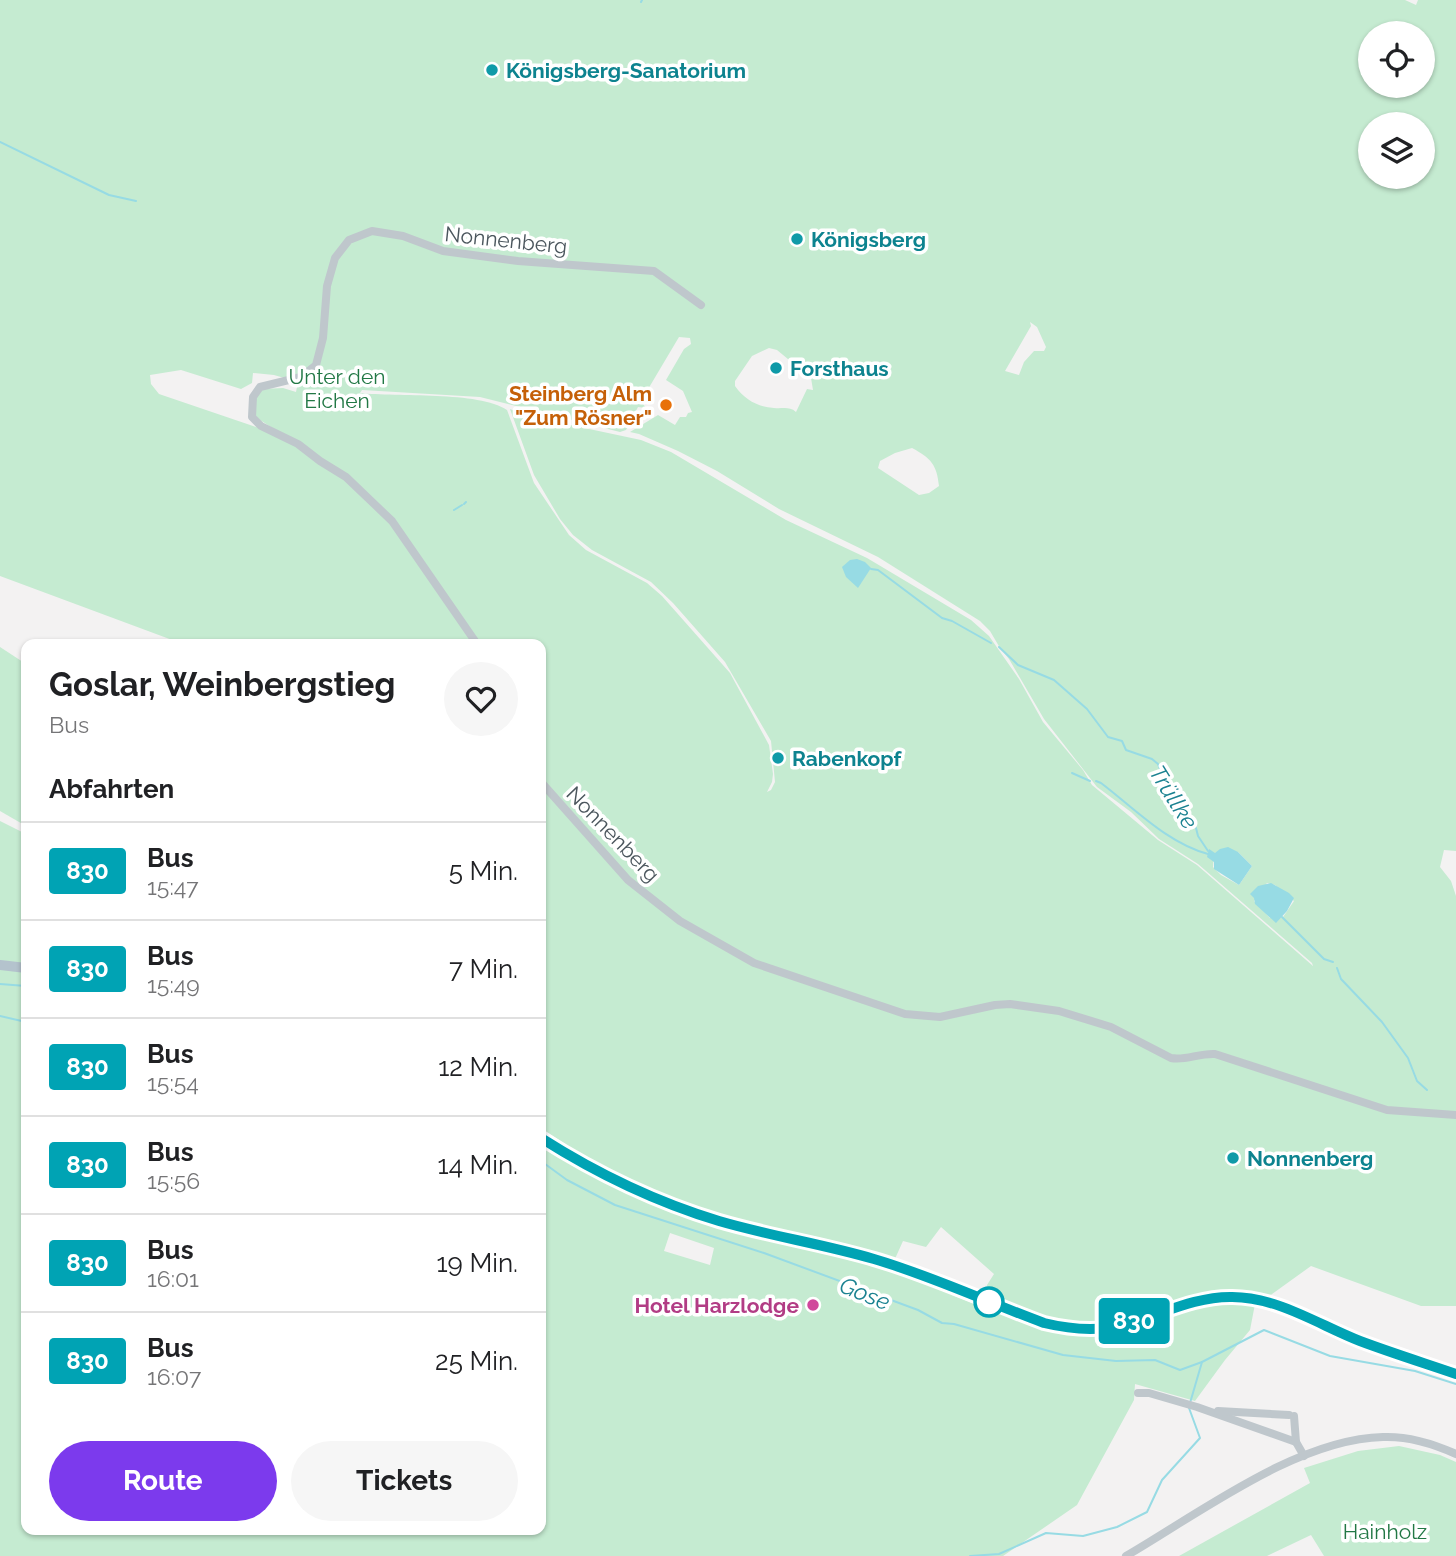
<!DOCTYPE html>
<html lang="de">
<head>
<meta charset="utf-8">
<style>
	:root { --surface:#fff; --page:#f6f6f6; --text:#202124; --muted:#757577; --line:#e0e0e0; --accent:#7c3aed }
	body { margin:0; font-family:Raleway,sans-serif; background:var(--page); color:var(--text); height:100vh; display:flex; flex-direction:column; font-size:26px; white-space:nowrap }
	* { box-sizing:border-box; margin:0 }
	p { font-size:23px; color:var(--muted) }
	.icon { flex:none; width:38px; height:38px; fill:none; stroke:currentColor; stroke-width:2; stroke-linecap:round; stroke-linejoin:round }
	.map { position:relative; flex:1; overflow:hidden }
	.side { position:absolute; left:21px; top:639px; width:525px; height:896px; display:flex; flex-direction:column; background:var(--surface); border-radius:14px; box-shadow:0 2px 5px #0004 }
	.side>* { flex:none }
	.badge { padding:0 14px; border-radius:5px; font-size:24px; line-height:46px }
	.buttons { position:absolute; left:1358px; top:21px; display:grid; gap:14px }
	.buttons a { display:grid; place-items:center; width:77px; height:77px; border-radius:50%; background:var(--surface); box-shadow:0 2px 5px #0004; font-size:35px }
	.map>.badge { position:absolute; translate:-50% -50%; box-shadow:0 0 0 4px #fff }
	h2 { padding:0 28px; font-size:26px; line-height:63px }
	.round { display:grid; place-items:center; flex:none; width:74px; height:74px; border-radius:37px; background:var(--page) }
	.head { display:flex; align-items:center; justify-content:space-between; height:119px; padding:0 28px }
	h1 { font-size:33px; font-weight:700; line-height:52px }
	.cta { display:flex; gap:14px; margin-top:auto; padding:14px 28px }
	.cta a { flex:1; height:80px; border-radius:42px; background:var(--accent); color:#fff; font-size:28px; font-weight:700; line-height:80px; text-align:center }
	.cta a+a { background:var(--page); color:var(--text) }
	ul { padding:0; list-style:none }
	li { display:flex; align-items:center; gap:21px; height:98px; padding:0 28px; border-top:2px solid var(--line) }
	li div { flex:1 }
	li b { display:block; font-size:26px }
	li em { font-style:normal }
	li .badge { min-width:77px; font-weight:700; text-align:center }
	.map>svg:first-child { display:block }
	.green { fill:#c5ebd1; fill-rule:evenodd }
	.water { fill:#97dbe4 }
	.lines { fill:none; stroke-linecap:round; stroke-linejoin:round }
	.stream { stroke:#97dbe4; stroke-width:2 }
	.minor { stroke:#bfc7cc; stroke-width:8 }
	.major { stroke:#b4c3cd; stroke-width:10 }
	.line-casing { stroke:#fff; stroke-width:16 }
	.line { stroke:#00a3b4; stroke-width:10 }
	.culture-dot { fill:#0f9aa8; stroke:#fff; stroke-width:2.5 }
	.food-dot { fill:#e8710a; stroke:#fff; stroke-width:2.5 }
	.stop-dot { fill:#fff; stroke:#00a3b4; stroke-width:3.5 }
	.hotel-dot { fill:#d1479c; stroke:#fff; stroke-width:2.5 }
	.labels { text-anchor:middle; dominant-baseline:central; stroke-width:7; stroke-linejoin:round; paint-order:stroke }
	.culture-label { font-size:21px; font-weight:bold; fill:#0d838f; stroke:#fff; text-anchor:start }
	.street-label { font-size:21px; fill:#4b565d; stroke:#fff }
	.park-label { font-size:21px; fill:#227845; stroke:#fff }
	.food-label { font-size:21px; font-weight:bold; fill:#c56008; stroke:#fff; text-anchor:end }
	.hotel-label { font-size:21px; font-weight:bold; fill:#b23c85; stroke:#fff; text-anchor:end }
	.water-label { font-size:23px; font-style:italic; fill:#1b8291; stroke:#fff }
</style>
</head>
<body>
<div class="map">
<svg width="1456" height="1556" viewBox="0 0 1456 1556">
	<rect width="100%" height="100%" fill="#f3f2f2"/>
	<g class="green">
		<path d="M 0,0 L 1405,0 L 1416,5 L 1418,0 L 1456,0 L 1456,851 L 1444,850 L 1440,867 L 1451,881 L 1456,896 L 1456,1306 L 1421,1306 L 1311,1266 L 1268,1297 L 1225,1292 L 1209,1293 L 1121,1319 L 1097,1323 L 1063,1322 L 1045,1317 L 986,1293 L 987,1285 L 994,1274 L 941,1227 L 926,1247 L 903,1241 L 894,1261 L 748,1225 L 657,1196 L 576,1155 L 574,1150 L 541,1128 L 541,644 L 183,644 L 0,576 ZM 1370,33 L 1423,33 L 1423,86 L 1370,86 ZM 1370,124 L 1423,124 L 1423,177 L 1370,177 ZM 1030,322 L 1037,327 L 1046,347 L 1044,351 L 1034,351 L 1024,362 L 1019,375 L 1005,371 L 1031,326 ZM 679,337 L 690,338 L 691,344 L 684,349 L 666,380 L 683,391 L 692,412 L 688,413 L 686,417 L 680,417 L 675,425 L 658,415 L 630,432 L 639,434 L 678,451 L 717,471 L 779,509 L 878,557 L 980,621 L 990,631 L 1000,648 L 1009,659 L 1044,719 L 1097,787 L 1131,812 L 1159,839 L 1198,864 L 1312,963 L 1313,966 L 1197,865 L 1158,840 L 1092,785 L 1083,770 L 1043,722 L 1019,679 L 989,636 L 971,620 L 867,558 L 786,520 L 671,452 L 641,440 L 528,416 L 510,409 L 534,475 L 560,519 L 573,535 L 592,550 L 651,582 L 673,603 L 725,662 L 771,741 L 775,782 L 771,790 L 767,792 L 772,782 L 773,774 L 769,745 L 730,673 L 662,596 L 647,583 L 586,550 L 569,535 L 534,483 L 507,410 C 479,391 396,397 360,393 L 362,390 L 480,397 L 620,432 L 626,430 L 638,407 L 646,408 L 641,401 ZM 769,348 L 777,350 L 811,378 L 813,390 L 807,389 L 796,412 C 789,406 783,409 774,408 C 758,407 745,400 735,386 L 735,381 L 752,356 ZM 181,370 L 241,389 L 252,383 L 253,373 L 274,375 L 302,383 L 297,387 L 296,392 L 283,388 L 263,389 L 255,399 L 256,416 L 260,420 L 327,463 L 326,469 L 289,441 L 265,430 L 159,394 L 151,384 L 150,375 ZM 912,448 C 931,458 937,465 939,486 L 929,493 L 919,495 L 878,468 L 880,461 L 895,453 ZM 1238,852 L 1252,866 L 1239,885 L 1221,875 L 1213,867 L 1214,853 ZM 1267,883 L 1275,885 L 1294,901 L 1283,917 L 1270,918 L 1254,901 Z"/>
		<polygon points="0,647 26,664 26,826 0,811"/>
		<polygon points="0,821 26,834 26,964 0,961"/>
		<path d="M 0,968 L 26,971 L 26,1530 L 541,1530 L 541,1142 L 627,1190 L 855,1257 L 940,1286 L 952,1295 L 980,1306 L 996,1309 L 1042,1326 L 1141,1323 L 1149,1327 C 1190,1308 1208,1297 1255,1304 L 1250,1330 L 1225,1360 L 1195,1401 L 1135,1384 L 1134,1400 L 1077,1505 L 1003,1556 L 0,1556 ZM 670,1233 L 714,1248 L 710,1265 L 664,1251 Z"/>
		<polygon points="1399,1446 1440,1455 1456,1462 1456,1556 1324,1556 1311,1535 1267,1556 1179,1556 1310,1483 1304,1468 1358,1451"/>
	</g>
	<g class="water">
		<polygon points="857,559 865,562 871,568 858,588 846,577 842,567 850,560"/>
		<polygon points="1228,847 1238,852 1252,866 1239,885 1214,869 1214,862 1207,857 1209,849 1215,853 1220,849"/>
		<polygon points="1271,883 1289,893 1294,898 1287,911 1276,923 1255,904 1254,898 1250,894 1258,886"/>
	</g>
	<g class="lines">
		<g class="stream">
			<polyline points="641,2 642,0"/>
			<polyline points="0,142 109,195 136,201"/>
			<polyline points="464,504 466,502"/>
			<polyline points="454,510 462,505"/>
			<polyline points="871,569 878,570 942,618 952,621 991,643"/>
			<polyline points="999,647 1018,665 1054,680 1087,709 1108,737 1122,741 1126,750 1152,759 1158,764 1170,793 1196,828 1198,836 1208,851"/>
			<polyline points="1072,773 1090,781"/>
			<path d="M 1096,781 L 1101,783 C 1134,808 1167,843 1208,854"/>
			<polyline points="1282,917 1324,959 1333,962"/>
			<polyline points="1337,968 1341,979 1382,1022 1408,1058 1417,1081 1427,1090"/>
			<polyline points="0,984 26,986"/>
			<polyline points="0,1016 26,1022"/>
			<polyline points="541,1161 567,1180 615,1205 764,1253 918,1310 942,1323 954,1324 1063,1355 1116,1361 1155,1360 1180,1370 1202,1362"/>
			<polyline points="1190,1403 1202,1362 1264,1330 1330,1356 1415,1371 1456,1384"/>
			<polyline points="970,1556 999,1554 1046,1533 1083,1536 1117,1527 1147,1512 1162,1480 1200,1438 1189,1408"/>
		</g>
		<g class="minor">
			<polyline points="477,644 392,521 346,477 320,461 298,444 261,426 252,417 253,397 260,387 301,377 316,365 323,338 327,286 335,258 349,240 372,231 403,236 443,251 518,261 654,271 701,305"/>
			<path d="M 541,782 L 628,880 L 680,921 L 754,963 L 905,1014 L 940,1017 L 995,1005 L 1010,1004 L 1059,1011 L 1111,1027 L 1171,1058 C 1185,1061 1199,1053 1215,1054 L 1387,1110 L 1456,1115"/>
			<polyline points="1138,1393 1149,1393 1197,1407 1296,1442 1304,1456"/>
			<polyline points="1218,1411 1289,1415"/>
			<polyline points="1294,1416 1296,1442"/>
			<path d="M 1126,1556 C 1200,1513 1297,1439 1383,1437 C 1408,1436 1434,1444 1456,1454"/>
		</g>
		<g class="major">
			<polyline points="0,965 26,968"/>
			<path d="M 541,1138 C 597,1173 656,1202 719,1221 C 765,1235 813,1241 859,1255 C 922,1273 982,1300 1044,1323 C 1069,1329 1097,1332 1123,1325 C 1159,1316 1192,1297 1230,1297 C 1276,1297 1319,1325 1360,1341 C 1392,1353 1424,1363 1456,1374"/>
		</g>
	</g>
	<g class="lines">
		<defs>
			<path id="line" d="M 541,1138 C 596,1173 656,1202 719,1221 C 770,1236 823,1244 874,1259 C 932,1276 987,1302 1044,1323 C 1069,1329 1096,1332 1122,1325 C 1159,1316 1192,1297 1230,1297 C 1276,1296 1319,1325 1360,1341 C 1392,1353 1424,1363 1456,1374"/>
		</defs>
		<use href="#line" class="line-casing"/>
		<use href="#line" class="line"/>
	</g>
	<g class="culture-dot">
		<circle cx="492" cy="70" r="7"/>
		<circle cx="797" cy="239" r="7"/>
		<circle cx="776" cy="368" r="7"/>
		<circle cx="778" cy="758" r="7"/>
		<circle cx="1233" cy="1158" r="7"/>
	</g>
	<circle class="food-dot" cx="666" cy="405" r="7"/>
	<circle class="stop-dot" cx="989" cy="1302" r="14"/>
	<circle class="hotel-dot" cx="813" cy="1305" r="7"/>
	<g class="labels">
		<g class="culture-label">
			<text x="506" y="70">Königsberg-Sanatorium</text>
			<text x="811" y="239">Königsberg</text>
			<text x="790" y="368">Forsthaus</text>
			<text x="792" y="758">Rabenkopf</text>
			<text x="1247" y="1158">Nonnenberg</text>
		</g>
		<g class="street-label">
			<text transform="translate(506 240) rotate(6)">Nonnenberg</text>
			<text transform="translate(613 834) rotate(46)">Nonnenberg</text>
		</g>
		<g class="park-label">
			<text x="337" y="376">Unter den<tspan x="337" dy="24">Eichen</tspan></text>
			<text x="1385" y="1531">Hainholz</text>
		</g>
		<g class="food-label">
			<text x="652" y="393">Steinberg Alm<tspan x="652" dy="24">"Zum Rösner"</tspan></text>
		</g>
		<g class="hotel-label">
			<text x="799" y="1305">Hotel Harzlodge</text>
		</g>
		<g class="water-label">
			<text transform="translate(1174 797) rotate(58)">Trüllke</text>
			<text transform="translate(865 1293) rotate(22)">Gose</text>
		</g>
	</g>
</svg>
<div class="buttons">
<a><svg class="icon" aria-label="locate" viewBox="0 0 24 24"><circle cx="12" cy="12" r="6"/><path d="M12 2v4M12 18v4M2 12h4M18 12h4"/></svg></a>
<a><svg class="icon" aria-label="layers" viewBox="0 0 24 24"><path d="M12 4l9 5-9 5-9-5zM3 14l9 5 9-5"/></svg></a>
</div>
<b class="badge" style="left:1134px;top:1321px;background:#00a3b4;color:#fff">830</b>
<section class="side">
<div class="head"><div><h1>Goslar, Weinbergstieg</h1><p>Bus</p></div><a class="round"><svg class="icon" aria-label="heart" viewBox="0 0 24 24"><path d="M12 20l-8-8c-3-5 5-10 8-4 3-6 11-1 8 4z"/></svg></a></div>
<h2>Abfahrten</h2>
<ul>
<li><span class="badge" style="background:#00a3b4;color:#fff">830</span><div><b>Bus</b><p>15:47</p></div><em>5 Min.</em></li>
<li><span class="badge" style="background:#00a3b4;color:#fff">830</span><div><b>Bus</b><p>15:49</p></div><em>7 Min.</em></li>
<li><span class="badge" style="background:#00a3b4;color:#fff">830</span><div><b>Bus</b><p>15:54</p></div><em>12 Min.</em></li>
<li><span class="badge" style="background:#00a3b4;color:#fff">830</span><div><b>Bus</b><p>15:56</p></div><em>14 Min.</em></li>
<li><span class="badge" style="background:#00a3b4;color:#fff">830</span><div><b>Bus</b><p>16:01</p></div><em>19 Min.</em></li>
<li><span class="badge" style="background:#00a3b4;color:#fff">830</span><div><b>Bus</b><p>16:07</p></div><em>25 Min.</em></li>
</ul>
<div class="cta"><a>Route</a><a>Tickets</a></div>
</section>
</div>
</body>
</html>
